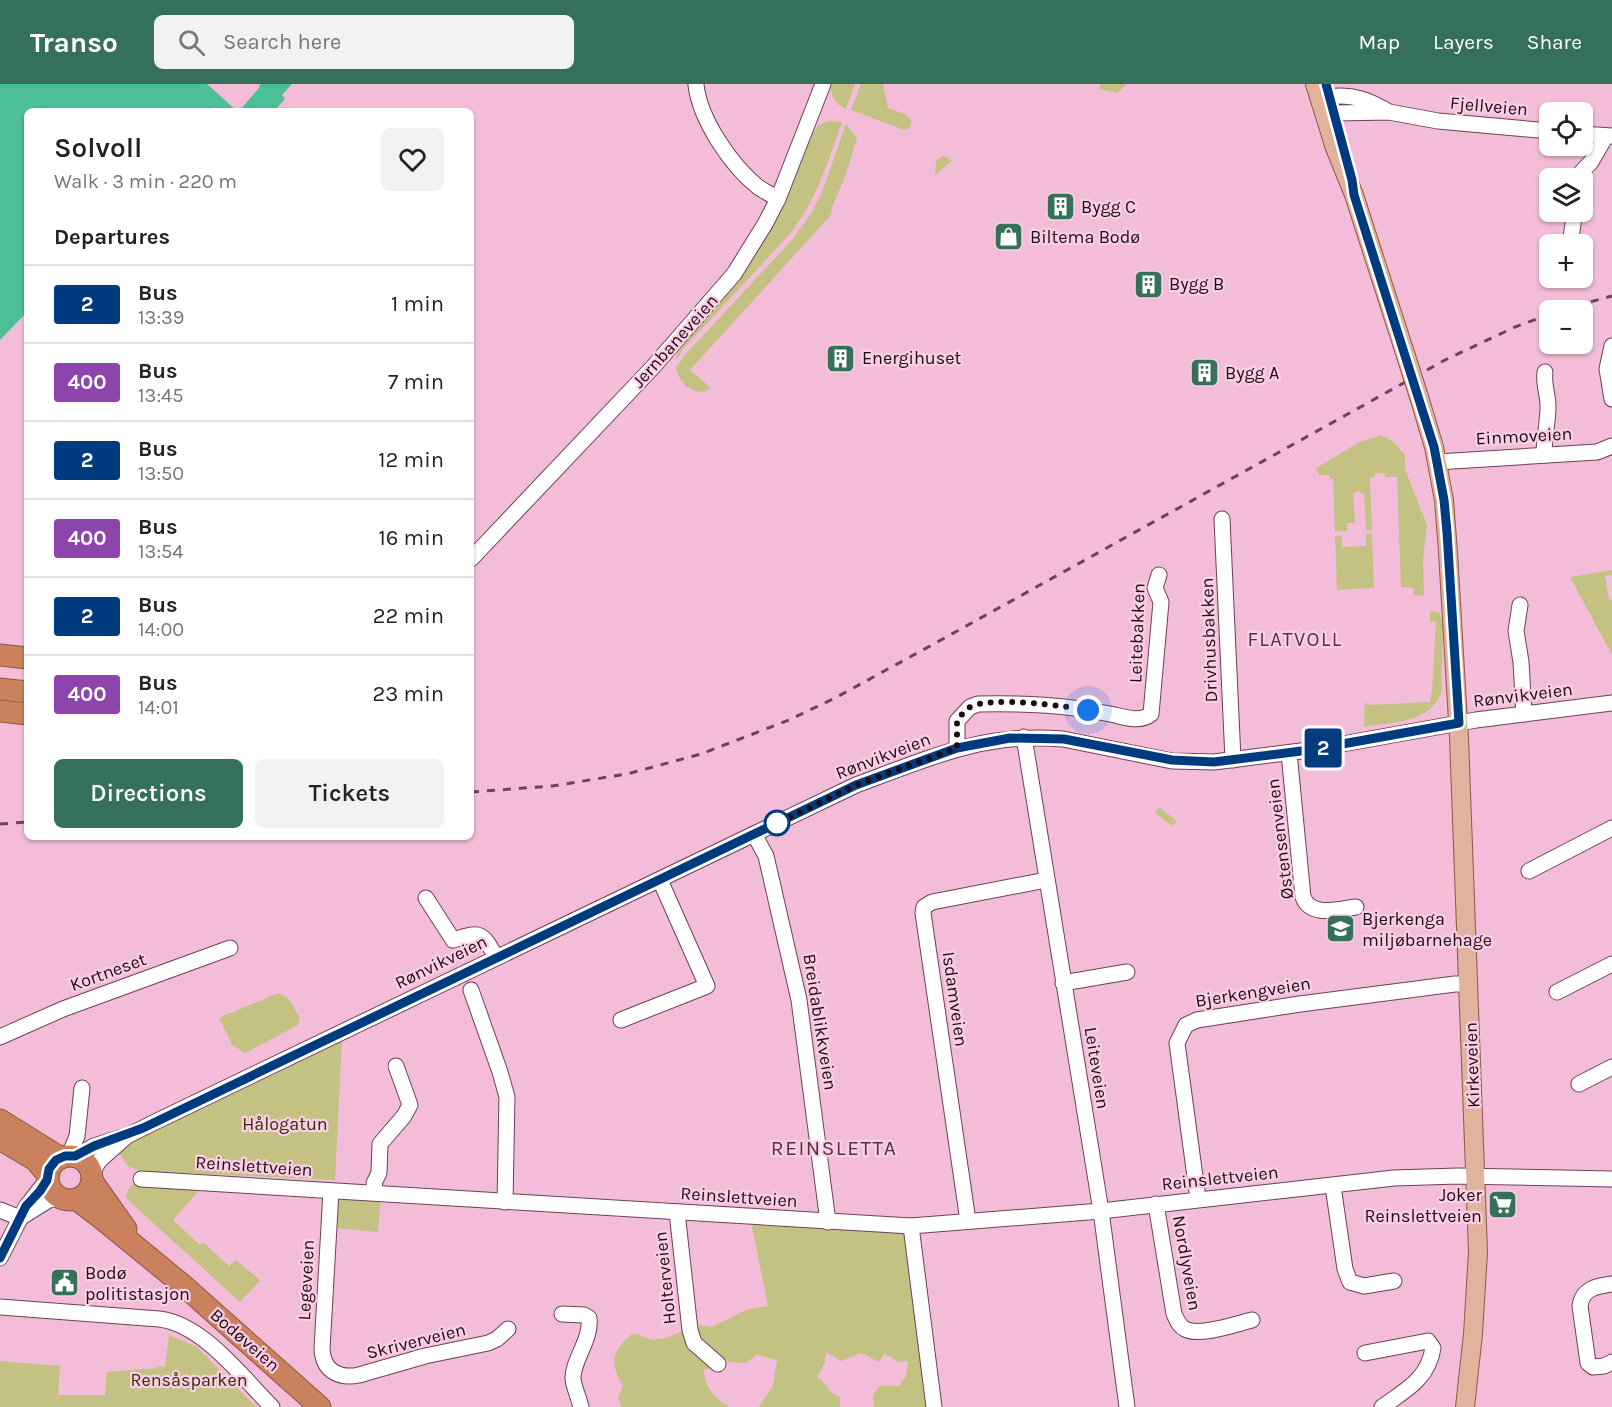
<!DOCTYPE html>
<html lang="en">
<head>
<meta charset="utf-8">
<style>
	:root { --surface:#fff; --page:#f2f2f2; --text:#222; --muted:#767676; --line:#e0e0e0; --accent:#35705a }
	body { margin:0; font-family:Karla,sans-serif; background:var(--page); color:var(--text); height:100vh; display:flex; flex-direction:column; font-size:22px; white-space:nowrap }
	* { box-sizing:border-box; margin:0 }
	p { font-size:20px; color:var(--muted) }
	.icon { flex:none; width:33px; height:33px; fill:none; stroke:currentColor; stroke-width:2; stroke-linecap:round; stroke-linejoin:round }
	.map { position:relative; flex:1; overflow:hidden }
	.side { position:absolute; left:24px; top:24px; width:450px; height:732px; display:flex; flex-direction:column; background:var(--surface); border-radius:9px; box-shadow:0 2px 4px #0004 }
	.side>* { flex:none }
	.badge { padding:0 12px; border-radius:4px; font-size:21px; line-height:39px }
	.buttons { position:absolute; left:1539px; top:18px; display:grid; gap:12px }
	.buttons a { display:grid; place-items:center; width:54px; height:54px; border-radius:9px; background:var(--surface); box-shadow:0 2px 4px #0004; font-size:30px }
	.you { position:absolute; width:30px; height:30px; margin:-15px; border:4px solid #fff; border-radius:50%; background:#1a73e8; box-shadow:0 0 0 9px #1a73e833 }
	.map>.badge { position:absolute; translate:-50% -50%; box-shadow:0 0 0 3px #fff }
	h2 { padding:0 30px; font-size:22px; line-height:54px }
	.round { display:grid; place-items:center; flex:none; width:63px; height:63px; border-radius:9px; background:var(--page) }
	.overview { display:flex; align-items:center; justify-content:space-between; height:102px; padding:0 30px }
	h1 { font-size:28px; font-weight:600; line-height:45px }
	.primary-button { display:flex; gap:12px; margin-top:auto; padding:12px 30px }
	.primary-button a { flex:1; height:69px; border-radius:9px; background:var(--accent); color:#fff; font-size:24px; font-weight:600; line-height:69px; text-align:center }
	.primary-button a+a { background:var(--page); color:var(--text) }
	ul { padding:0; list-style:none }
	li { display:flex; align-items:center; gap:18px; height:78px; padding:0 30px; border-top:2px solid var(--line) }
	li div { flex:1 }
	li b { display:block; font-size:22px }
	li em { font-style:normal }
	li .badge { min-width:66px; font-weight:700; text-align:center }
	header { display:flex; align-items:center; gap:36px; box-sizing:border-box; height:84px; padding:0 30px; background:var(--accent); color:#fff }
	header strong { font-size:28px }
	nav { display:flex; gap:33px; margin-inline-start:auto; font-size:21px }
	.search { width:420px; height:54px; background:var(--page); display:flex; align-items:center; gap:15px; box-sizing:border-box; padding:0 21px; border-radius:9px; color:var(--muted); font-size:22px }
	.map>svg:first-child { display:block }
	.green { fill:#c4c282 }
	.water { fill:#4bbf96 }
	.pier { fill:#f3bdd9 }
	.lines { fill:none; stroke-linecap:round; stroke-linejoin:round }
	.minor-casing { stroke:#6d4059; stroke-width:17 }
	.major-casing { stroke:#8e5844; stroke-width:20 }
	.highway-casing { stroke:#8e5844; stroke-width:23 }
	.minor { stroke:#fff; stroke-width:15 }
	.major { stroke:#e0b39e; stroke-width:18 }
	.highway { stroke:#cb815d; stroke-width:21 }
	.rail { stroke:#654757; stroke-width:3; stroke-dasharray:8 8; stroke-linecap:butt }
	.major-bridge-casing { stroke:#8e5844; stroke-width:20; stroke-linecap:butt }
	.major-bridge { stroke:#e0b39e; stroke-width:18 }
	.line-casing { stroke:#fff; stroke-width:14 }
	.line { stroke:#003b80; stroke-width:9 }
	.walk { stroke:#1e0c16; stroke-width:6; stroke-dasharray:0 10.8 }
	.stop-dot { fill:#fff; stroke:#003b80; stroke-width:3 }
	.labels { text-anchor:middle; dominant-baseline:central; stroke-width:4.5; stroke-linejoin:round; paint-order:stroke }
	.street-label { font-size:18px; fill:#1e0c16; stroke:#facee4 }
	.poi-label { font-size:18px; fill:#1e0c16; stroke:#facee4; text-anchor:start }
	.park-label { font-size:18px; fill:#323004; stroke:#facee4 }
	.neighbourhood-label { font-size:20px; letter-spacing:1.5px; fill:#572c44; stroke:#facee4 }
	.quarter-label { font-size:21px; letter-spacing:1.5px; fill:#572c44; stroke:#facee4 }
</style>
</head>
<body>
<header>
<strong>Transo</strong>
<div class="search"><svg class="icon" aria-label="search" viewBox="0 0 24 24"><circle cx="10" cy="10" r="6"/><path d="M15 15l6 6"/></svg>Search here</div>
<nav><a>Map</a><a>Layers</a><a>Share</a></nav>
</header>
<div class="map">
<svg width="1612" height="1323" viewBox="0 0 1612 1323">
	<rect width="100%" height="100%" fill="#f3bdd9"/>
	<g class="green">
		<path d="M 830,0 L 855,0 L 846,25 C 834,20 831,12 830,0 Z"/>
		<polygon points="861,0 883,0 888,24 907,31 912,38 910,44 904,46 851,26"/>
		<polygon points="1100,0 1126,0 1118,9 1099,5"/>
		<path d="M 828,37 L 842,38 C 828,78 816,117 789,151 L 683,265 L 676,277 L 677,270 L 681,263 C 716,223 752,182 777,134 C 791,106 801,77 813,49 L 819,41 Z"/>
		<path d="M 846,40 L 857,54 L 845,93 L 832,123 L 831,131 L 690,286 L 711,304 C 696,315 679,300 676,284 L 684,272 L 791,157 L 810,131 L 821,111 Z"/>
		<polygon points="944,72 952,77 935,91 936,76"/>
		<polygon points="1381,351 1392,357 1405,371 1405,385 1427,441 1423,475 1424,512 1414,511 1413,504 1401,503 1397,393 1385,393 1385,389 1375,389 1375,393 1370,394 1372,446 1366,446 1364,410 1357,407 1353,410 1355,439 1347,439 1347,447 1335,447 1333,395 1330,395 1329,391 1319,391 1316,384 1358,359"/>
		<polygon points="1366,450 1372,450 1374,504 1337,506 1335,452 1342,451 1342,463 1366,462"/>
		<polygon points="1612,486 1612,491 1605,492 1609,516 1612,516 1612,571 1570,493"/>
		<path d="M 1430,527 L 1439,528 L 1443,539 L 1441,609 C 1431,639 1391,638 1364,643 L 1365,618 L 1368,621 L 1430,618 L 1432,605 L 1436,538 L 1430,537 Z"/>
		<polygon points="1159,723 1177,737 1173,742 1155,729"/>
		<polygon points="278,909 288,914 300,934 298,941 245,969 232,961 219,934"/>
		<polygon points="342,955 335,1096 139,1087 128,1082 118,1067 162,1041"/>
		<path d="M 135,1099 L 203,1102 L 173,1136 L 200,1161 L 203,1158 L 229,1182 L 236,1176 L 260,1196 L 240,1218 L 128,1116 L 126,1112 C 129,1106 129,1102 135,1099 Z"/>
		<polygon points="340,1112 381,1113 378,1148 334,1144 336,1117"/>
		<path d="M 753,1140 L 908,1146 L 931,1323 L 874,1323 L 873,1311 L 880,1302 L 899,1302 L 906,1292 L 908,1277 L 899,1278 L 884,1270 L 879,1278 L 861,1269 L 841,1277 L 826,1268 L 825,1278 L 817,1294 L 820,1294 C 830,1305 825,1306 840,1313 L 840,1323 L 759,1323 L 773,1302 L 777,1276 L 757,1271 L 746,1279 L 729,1278 L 704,1286 C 704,1303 715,1315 730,1323 L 622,1323 L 618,1314 L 623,1302 C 610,1281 611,1266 632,1250 L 639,1251 L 652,1256 L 666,1254 L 698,1241 L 711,1243 L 749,1225 L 768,1222 L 752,1143 Z"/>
		<polygon points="169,1251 197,1263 256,1323 0,1323 0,1277 60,1282 58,1311 105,1311 107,1288 156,1284 157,1282 165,1283"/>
	</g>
	<polygon class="water" points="0,0 292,0 282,11 285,15 274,27 27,27 27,228 0,256"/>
	<polygon class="pier" points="207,0 260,0 259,4 239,27 237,27"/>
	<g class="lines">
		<defs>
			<g id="minor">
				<path d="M 696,1 C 700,36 731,81 758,103 C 764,107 772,111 778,115"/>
				<path d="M 1389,28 C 1371,17 1352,9 1330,13 L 1322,24 L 1335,29 L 1389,28 L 1438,37 L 1550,47"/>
				<polyline points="1582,50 1612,52"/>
				<polyline points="1576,94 1591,78 1606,52"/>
				<polyline points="1570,159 1575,128"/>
				<polyline points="1612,262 1607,285 1612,315"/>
				<path d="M 1544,371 C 1544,354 1548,338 1548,322 C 1548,310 1543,300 1545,288"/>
				<polyline points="1437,378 1597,368 1612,362"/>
				<polyline points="1222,435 1233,676"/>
				<polyline points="471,475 653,283 734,190 765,140 778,115 823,0"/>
				<polyline points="1520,521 1516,547 1521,578 1524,630"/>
				<polyline points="1024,653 1101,1127 1127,1323"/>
				<path d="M 957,664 L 957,637 L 970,623 L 978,620 C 1026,619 1068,621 1115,631 C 1127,634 1141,638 1151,630 L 1161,518 L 1155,504 L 1159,491"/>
				<path d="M 1289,669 L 1303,813 C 1311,834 1338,825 1356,823"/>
				<polyline points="754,750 766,772 799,916 828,1138"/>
				<polyline points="1529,787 1612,744"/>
				<path d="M 426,814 L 453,856 C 481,847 482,848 496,873"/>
				<polyline points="1063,899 1127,888"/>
				<polyline points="471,906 500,988 507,1013 505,1118"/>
				<polyline points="1557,908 1612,880"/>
				<polyline points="621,936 707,902 660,796"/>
				<polyline points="0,953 63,925 230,864"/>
				<polyline points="1579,1000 1612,983"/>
				<polyline points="69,1072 77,1052 82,1004"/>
				<path d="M 75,1073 L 94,1062 L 129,1051 L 157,1037 L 856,701 C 929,674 984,648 1063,655 L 1172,677 L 1214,678 L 1309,666 L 1476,636 L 1612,619"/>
				<polyline points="91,1089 100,1076 126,1053"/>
				<polyline points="141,1095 911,1142 1101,1127 1394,1094 1458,1092 1612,1095"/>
				<polyline points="1333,1102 1345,1185 1350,1198 1364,1202 1394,1197"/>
				<path d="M 331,1107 L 322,1265 C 323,1287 339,1295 359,1291 L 425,1272 L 488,1259 L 497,1255 L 508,1245"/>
				<polyline points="376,1109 374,1099 379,1089 380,1060 404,1032 410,1021 396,982"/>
				<polyline points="1198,1115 1177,959 1186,941 1197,936 1300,920 1455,900 1469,900"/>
				<path d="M 1156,1120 L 1174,1230 C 1177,1236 1179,1242 1185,1245 C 1199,1253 1236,1240 1252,1236"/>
				<polyline points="0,1126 20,1134"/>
				<polyline points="677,1128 690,1246 694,1259 718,1280"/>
				<polyline points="20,1134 49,1116 60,1114"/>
				<polyline points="968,1137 923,829 924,823 932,818 1046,796"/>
				<polyline points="911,1142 934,1323"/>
				<polyline points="0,1174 26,1123 47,1096"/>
				<path d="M 1612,1200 C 1596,1202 1582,1205 1580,1222 L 1588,1279 L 1593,1283 L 1604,1282 L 1612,1278"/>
				<path d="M 0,1223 L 159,1235 C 203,1240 242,1293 272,1323"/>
				<path d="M 562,1230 L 584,1231 L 589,1234 C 592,1255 572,1277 573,1295 C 574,1304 579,1314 581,1323"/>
				<path d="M 1365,1269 L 1428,1257 L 1433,1264 C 1428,1295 1406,1306 1382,1323"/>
			</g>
			<g id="major">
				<polyline points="1315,0 1335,64 1354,111 1406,272"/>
				<polyline points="1420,316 1434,363 1444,416 1448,468 1459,654 1478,1168 1473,1250 1465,1323"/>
			</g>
			<g id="highway">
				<polyline points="0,571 27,574"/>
				<polyline points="0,605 27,608"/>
				<polyline points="0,627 27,630"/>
				<polyline points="0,1036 61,1074"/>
				<polyline points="0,1055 35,1076 48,1091"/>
				<circle cx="70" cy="1094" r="22"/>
				<polyline points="92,1097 126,1145"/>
				<polyline points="76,1115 101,1134 184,1202 320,1323"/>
			</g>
		</defs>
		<use href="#minor" class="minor-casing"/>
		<use href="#major" class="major-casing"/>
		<use href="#highway" class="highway-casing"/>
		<use href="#minor" class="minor"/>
		<use href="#major" class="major"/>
		<use href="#highway" class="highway"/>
		<g class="rail">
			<polyline points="1560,226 1612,212"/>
			<polyline points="471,708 552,702 627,690 701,670 789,636 835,614 941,556 1445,276 1515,243 1550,230"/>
			<polyline points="0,740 27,738"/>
		</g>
		<defs>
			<polyline id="major-bridge" points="1406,272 1420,316"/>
		</defs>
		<use href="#major-bridge" class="major-bridge-casing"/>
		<use href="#major-bridge" class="major-bridge"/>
	</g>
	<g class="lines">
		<defs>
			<polyline id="line" points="0,1174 26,1122 40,1107 47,1096 49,1085 56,1076 65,1072 75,1072 94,1062 143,1044 856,701 957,664 1010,654 1064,655 1172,676 1214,678 1309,666 1459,639 1447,448 1444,416 1434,363 1354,111 1352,96 1326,0"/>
		</defs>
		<use href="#line" class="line-casing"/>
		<use href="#line" class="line"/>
		<path class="walk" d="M 777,739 L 774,741 L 856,701 L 957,664 L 957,637 C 961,632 964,626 970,623 C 990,612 1065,622 1088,626"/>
	</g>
	<defs>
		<symbol id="building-square" viewBox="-11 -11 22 22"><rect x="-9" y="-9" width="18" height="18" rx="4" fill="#35705a" stroke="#facee4"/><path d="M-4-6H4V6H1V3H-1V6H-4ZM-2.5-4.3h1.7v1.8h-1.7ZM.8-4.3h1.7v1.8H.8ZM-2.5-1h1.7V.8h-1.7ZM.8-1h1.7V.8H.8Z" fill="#fff"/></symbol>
		<symbol id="shop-square" viewBox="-11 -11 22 22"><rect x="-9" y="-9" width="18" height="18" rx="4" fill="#35705a" stroke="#facee4"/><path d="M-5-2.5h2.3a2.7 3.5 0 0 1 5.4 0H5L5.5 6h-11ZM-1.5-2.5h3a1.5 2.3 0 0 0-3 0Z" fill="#fff"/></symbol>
		<symbol id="school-square" viewBox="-11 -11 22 22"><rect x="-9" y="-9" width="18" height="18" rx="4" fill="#35705a" stroke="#facee4"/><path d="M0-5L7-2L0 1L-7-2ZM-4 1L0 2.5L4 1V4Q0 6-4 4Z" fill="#fff"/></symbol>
		<symbol id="supermarket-square" viewBox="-11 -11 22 22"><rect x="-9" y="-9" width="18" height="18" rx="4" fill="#35705a" stroke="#facee4"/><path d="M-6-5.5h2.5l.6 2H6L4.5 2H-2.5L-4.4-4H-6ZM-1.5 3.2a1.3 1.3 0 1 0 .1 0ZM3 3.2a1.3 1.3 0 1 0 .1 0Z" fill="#fff"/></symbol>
		<symbol id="civic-square" viewBox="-11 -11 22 22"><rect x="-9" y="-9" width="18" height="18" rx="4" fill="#35705a" stroke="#facee4"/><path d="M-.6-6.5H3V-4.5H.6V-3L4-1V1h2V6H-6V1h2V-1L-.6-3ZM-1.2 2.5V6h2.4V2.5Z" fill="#fff"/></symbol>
	</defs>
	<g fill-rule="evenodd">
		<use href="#building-square" x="1044" y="106" width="33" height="33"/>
		<use href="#shop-square" x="992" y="136" width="33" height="33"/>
		<use href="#building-square" x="1132" y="184" width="33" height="33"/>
		<use href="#building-square" x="824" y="258" width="33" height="33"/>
		<use href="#building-square" x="1188" y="272" width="33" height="33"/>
		<use href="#school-square" x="1324" y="828" width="33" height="33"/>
		<use href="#supermarket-square" x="1486" y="1104" width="33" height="33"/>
		<use href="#civic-square" x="48" y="1182" width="33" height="33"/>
	</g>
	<circle class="stop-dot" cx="777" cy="739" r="12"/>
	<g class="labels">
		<g class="street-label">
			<text transform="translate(1489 22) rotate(5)">Fjellveien</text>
			<text transform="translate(675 257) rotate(-48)">Jernbaneveien</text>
			<text transform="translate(1524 352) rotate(-3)">Einmoveien</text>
			<text transform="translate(1137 549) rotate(-88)">Leitebakken</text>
			<text transform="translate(1209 556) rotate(-92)">Drivhusbakken</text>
			<text transform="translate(1523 611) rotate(-7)">Rønvikveien</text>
			<text transform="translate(883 672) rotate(-21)">Rønvikveien</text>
			<text transform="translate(1280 755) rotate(-97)">Østensenveien</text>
			<text transform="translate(441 878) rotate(-26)">Rønvikveien</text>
			<text transform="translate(108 888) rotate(-20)">Kortneset</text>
			<text transform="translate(1253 908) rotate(-9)">Bjerkengveien</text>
			<text transform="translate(955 915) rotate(82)">Isdamveien</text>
			<text transform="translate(820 938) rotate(81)">Breidablikkveien</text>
			<text transform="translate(1472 981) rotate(-92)">Kirkeveien</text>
			<text transform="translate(1097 984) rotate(81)">Leiteveien</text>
			<text transform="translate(254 1082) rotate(4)">Reinslettveien</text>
			<text transform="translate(1220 1094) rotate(-6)">Reinslettveien</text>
			<text transform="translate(739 1113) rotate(4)">Reinslettveien</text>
			<text transform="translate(1187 1179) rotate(80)">Nordlyveien</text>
			<text transform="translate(665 1194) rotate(-96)">Holterveien</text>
			<text transform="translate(306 1196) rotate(-87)">Legeveien</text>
			<text transform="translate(245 1256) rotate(41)">Bodøveien</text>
			<text transform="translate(416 1257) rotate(-14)">Skriverveien</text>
		</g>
		<g class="poi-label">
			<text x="1081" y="123">Bygg C</text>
			<text x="1030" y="153">Biltema Bodø</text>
			<text x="1169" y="200">Bygg B</text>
			<text x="862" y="274">Energihuset</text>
			<text x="1225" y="289">Bygg A</text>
			<text x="1362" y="835">Bjerkenga<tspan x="1362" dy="21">miljøbarnehage</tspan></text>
			<text x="1482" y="1111" text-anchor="end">Joker<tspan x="1482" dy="21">Reinslettveien</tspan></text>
			<text x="85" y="1189">Bodø<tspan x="85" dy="21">politistasjon</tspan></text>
		</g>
		<g class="park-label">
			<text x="285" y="1040">Hålogatun</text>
			<text x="189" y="1296">Rensåsparken</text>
		</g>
		<g class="neighbourhood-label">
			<text x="1295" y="555">FLATVOLL</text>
		</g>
		<g class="quarter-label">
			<text x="834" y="1064">REINSLETTA</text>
		</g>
	</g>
</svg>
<div class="buttons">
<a><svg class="icon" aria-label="locate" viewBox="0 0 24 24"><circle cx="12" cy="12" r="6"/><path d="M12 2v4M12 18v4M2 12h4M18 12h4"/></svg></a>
<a><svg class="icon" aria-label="layers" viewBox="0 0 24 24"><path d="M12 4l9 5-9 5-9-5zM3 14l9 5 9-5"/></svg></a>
<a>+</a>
<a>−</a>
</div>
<div class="you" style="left:1088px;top:626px"></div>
<b class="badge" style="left:1323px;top:664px;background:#003b80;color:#fff">2</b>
<section class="side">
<div class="overview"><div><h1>Solvoll</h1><p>Walk · 3 min · 220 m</p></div><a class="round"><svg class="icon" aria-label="heart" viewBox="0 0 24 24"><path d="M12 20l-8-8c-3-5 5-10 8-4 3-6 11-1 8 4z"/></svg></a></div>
<h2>Departures</h2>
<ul>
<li><span class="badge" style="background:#003b80;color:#fff">2</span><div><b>Bus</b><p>13:39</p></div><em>1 min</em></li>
<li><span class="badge" style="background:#8e44ad;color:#fff">400</span><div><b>Bus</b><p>13:45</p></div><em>7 min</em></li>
<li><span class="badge" style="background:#003b80;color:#fff">2</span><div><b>Bus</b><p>13:50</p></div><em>12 min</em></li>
<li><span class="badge" style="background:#8e44ad;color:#fff">400</span><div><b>Bus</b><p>13:54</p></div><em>16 min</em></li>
<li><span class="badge" style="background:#003b80;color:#fff">2</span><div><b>Bus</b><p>14:00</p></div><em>22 min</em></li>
<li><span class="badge" style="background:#8e44ad;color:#fff">400</span><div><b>Bus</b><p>14:01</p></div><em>23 min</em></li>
</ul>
<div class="primary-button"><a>Directions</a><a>Tickets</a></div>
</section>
</div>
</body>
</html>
